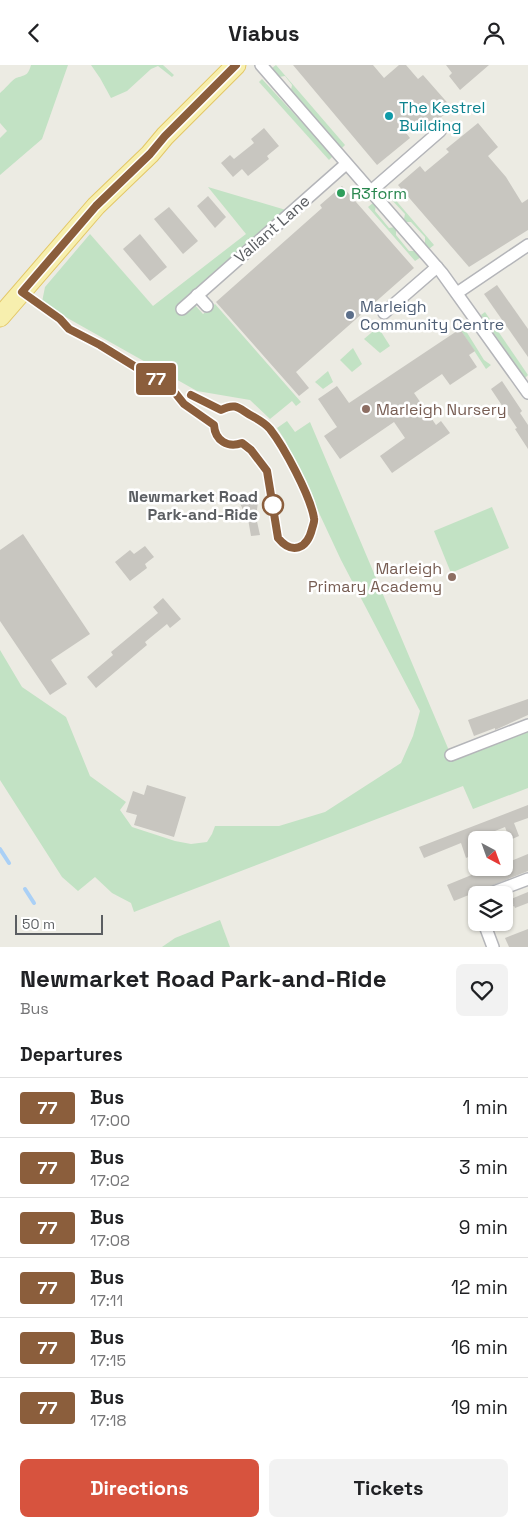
<!DOCTYPE html>
<html lang="en">
<head>
<meta charset="utf-8">
<style>
	:root { --surface:#fff; --page:#f2f2f2; --text:#202124; --muted:#757577; --line:#e0e0e0; --accent:#d7533e }
	body { margin:0; font-family:"Space Grotesk",sans-serif; background:var(--page); color:var(--text); height:100vh; display:flex; flex-direction:column; font-size:19px; white-space:nowrap }
	* { box-sizing:border-box; margin:0 }
	p { font-size:16px; color:var(--muted) }
	.icon { flex:none; width:28px; height:28px; fill:none; stroke:currentColor; stroke-width:2; stroke-linecap:round; stroke-linejoin:round }
	.map { position:relative; height:882px; overflow:hidden }
	.drawer { display:flex; flex-direction:column; background:var(--surface); flex:1 }
	.drawer>* { flex:none }
	.badge { padding:0 10px; border-radius:4px; font-size:18px; line-height:32px }
	.needle { width:32px; rotate:139deg }
	.buttons { position:absolute; left:468px; top:766px; display:grid; gap:10px }
	.buttons a { display:grid; place-items:center; width:45px; height:45px; border-radius:8px; background:var(--surface); box-shadow:0 1px 4px #0004; font-size:25px }
	.scale { position:absolute; left:15px; bottom:12px; width:88px; box-sizing:border-box; padding-left:5px; border:2px solid #5b5e62; border-top:0; font-size:14px; line-height:18px; white-space:nowrap; color:#5b5e62; -webkit-text-stroke:4px #fff; paint-order:stroke }
	.map>.badge { position:absolute; translate:-50% -50%; box-shadow:0 0 0 2px #fff }
	h2 { padding:0 20px; font-size:19px; line-height:45px }
	.round { display:grid; place-items:center; flex:none; width:52px; height:52px; border-radius:8px; background:var(--page) }
	.summary { display:flex; align-items:center; justify-content:space-between; height:85px; padding:0 20px }
	h1 { font-size:24px; font-weight:600; line-height:38px }
	.button { display:flex; gap:10px; margin-top:auto; padding:10px 20px }
	.button a { flex:1; height:58px; border-radius:8px; background:var(--accent); color:#fff; font-size:20px; font-weight:600; line-height:58px; text-align:center }
	.button a+a { background:var(--page); color:var(--text) }
	ul { padding:0; list-style:none }
	li { display:flex; align-items:center; gap:15px; height:60px; padding:0 20px; border-top:1px solid var(--line) }
	li div { flex:1 }
	li b { display:block; font-size:19px }
	li em { font-style:normal }
	li .badge { min-width:55px; font-weight:700; text-align:center }
	header { display:flex; justify-content:space-between; align-items:center; height:65px; padding:0 20px; background:var(--surface); font-size:22px; font-weight:600 }
	.map>svg:first-child { display:block }
	.green { fill:#c2e2c4 }
	.lines { fill:none; stroke-linecap:round; stroke-linejoin:round }
	.stream { stroke:#aad0f6; stroke-width:4 }
	.building { fill:#c8c6c0 }
	.minor-casing { stroke:#b4b5b9; stroke-width:14 }
	.primary-casing { stroke:#e3c766; stroke-width:21 }
	.minor { stroke:#fff; stroke-width:11 }
	.primary { stroke:#f7efae; stroke-width:19 }
	.line-casing { stroke:#fff; stroke-width:11 }
	.line { stroke:#8b5e3c; stroke-width:8 }
	.culture-dot { fill:#0f9aa8; stroke:#fff; stroke-width:2 }
	.leisure-dot { fill:#2e9e5b; stroke:#fff; stroke-width:2 }
	.service-dot { fill:#5c6f8a; stroke:#fff; stroke-width:2 }
	.education-dot { fill:#8d6e63; stroke:#fff; stroke-width:2 }
	.stop-dot { fill:#fff; stroke:#8b5e3c; stroke-width:2.5 }
	.labels { text-anchor:middle; dominant-baseline:central; stroke-width:5; stroke-linejoin:round; paint-order:stroke }
	.culture-label { font-size:16px; fill:#0d838f; stroke:#fff; text-anchor:start }
	.leisure-label { font-size:16px; fill:#27864d; stroke:#fff; text-anchor:start }
	.street-label { font-size:16px; fill:#5b5e62; stroke:#fff }
	.service-label { font-size:16px; fill:#4e5e75; stroke:#fff; text-anchor:start }
	.education-label { font-size:16px; fill:#785e54; stroke:#fff; text-anchor:start }
	.stop-label { font-size:16px; font-weight:bold; fill:#5b5e62; stroke:#fff; text-anchor:end }
</style>
</head>
<body>
<header><svg class="icon" aria-label="back" viewBox="0 0 24 24"><path d="M15 5l-7 7 7 7"/></svg>Viabus<svg class="icon" aria-label="person" viewBox="0 0 24 24"><circle cx="12" cy="8" r="4"/><path d="M4 21q1-7 8-7t8 7"/></svg></header>
<div class="map">
<svg width="528" height="882" viewBox="0 0 528 882">
	<rect width="100%" height="100%" fill="#ecebe3"/>
	<g class="green">
		<path d="M 31,0 L 68,0 L 42,74 L 0,110 L 0,73 L 7,66 L 0,58 L 0,28 C 5,24 11,16 16,13 C 25,10 28,11 31,0 Z"/>
		<polygon points="91,0 163,0 174,10 172,12 158,1 151,4 127,26 111,33 100,13"/>
		<polygon points="276,0 345,80 341,84 291,25 292,20 285,11 279,12 272,3"/>
		<polygon points="262,14 333,91 329,95 259,17"/>
		<polygon points="208,122 286,145 176,243 182,250 194,239 203,249 215,239 301,337 296,341 292,336 270,354 250,335 197,326 46,241 42,237 45,222 90,169 153,241 246,169"/>
		<polygon points="387,125 434,180 429,184 425,179 425,172 411,157 405,157 404,154 405,149 390,133 385,133 382,129"/>
		<polygon points="373,138 376,140 375,146 389,163 395,162 396,164 396,170 409,186 416,186 421,192 415,196 368,142"/>
		<polygon points="485,247 528,310 525,313 481,250"/>
		<polygon points="378,262 390,281 380,288 364,274"/>
		<polygon points="465,262 466,266 484,295 491,300 486,304 460,264"/>
		<polygon points="353,283 362,299 352,307 340,295"/>
		<polygon points="328,306 333,317 323,324 315,317"/>
		<polygon points="287,356 295,367 310,357 453,695 528,666 528,723 473,744 463,721 134,847 131,838 112,828 95,812 78,826 62,812 0,715 0,585 22,622 66,652 90,711 126,737 120,745 132,762 175,776 191,779 207,777 212,769 215,761 279,761 325,747 401,698 413,671 420,646 341,495 285,375 277,363"/>
		<polygon points="492,442 509,483 451,508 434,466"/>
		<polygon points="220,855 230,882 162,882 175,873"/>
	</g>
	<g class="lines">
		<g class="stream">
			<polyline points="0,784 9,798"/>
			<polyline points="25,824 34,838"/>
		</g>
	</g>
	<g class="building">
		<polygon points="293,0 373,0 384,13 399,0 406,0 418,14 423,10 452,43 428,63 421,56 406,68 410,73 377,100"/>
		<polygon points="446,0 489,0 460,25 449,11 452,8"/>
		<polygon points="478,58 498,82 488,91 506,112 522,138 528,134 528,165 469,202 398,120 420,101 425,107 449,87 446,84"/>
		<polygon points="264,63 279,81 267,91 269,94 248,111 242,104 233,112 221,98 230,90 234,94 254,78 251,74"/>
		<polygon points="342,121 414,203 296,307 309,323 299,331 216,237 322,143 320,140"/>
		<polygon points="208,131 226,152 215,163 197,141"/>
		<polygon points="169,142 198,176 183,189 154,154"/>
		<polygon points="140,169 167,202 150,216 123,184"/>
		<polygon points="497,220 528,264 528,292 484,229"/>
		<polygon points="460,264 475,286 469,290 477,302 450,320 442,309 414,328 436,360 441,356 450,368 392,408 380,391 405,373 394,357 340,394 324,371 337,362 318,334 337,321 349,338"/>
		<polygon points="502,316 522,346 520,348 528,360 528,384 515,364 517,363 491,324"/>
		<polygon points="259,429 256,452 260,470 251,471 248,454 237,433"/>
		<polygon points="23,469 90,569 51,595 67,619 50,630 0,556 0,485"/>
		<polygon points="145,481 154,492 145,499 147,503 130,516 115,497 130,485 134,489"/>
		<polygon points="163,533 181,554 170,563 167,559 145,577 147,580 96,623 87,612 113,590 111,587 158,548 153,542"/>
		<polygon points="528,634 528,650 495,665 495,663 474,671 468,655"/>
		<polygon points="147,720 186,732 174,772 134,760 137,750 126,747 133,726 144,730"/>
		<polygon points="528,740 528,753 514,758 519,771 510,775 505,762 470,776 475,789 466,793 461,778 424,793 419,782"/>
		<polygon points="528,789 528,806 454,836 447,820 491,802 504,802 504,799"/>
		<polygon points="528,827 528,838 515,843 511,834"/>
		<polygon points="510,829 514,841 504,845 504,831"/>
		<polygon points="528,864 528,882 509,882 505,873"/>
	</g>
	<g class="lines">
		<defs>
			<g id="minor">
				<polyline points="261,0 442,208 528,328"/>
				<polyline points="371,126 440,66"/>
				<polyline points="457,228 528,180"/>
				<polyline points="197,230 207,241"/>
				<polyline points="182,244 346,99"/>
				<polyline points="384,248 437,202"/>
				<polyline points="451,690 528,660"/>
				<polyline points="486,830 528,814"/>
				<polyline points="476,834 475,835 476,839"/>
				<polyline points="484,858 493,882"/>
			</g>
			<polyline id="primary" points="0,252 96,141 150,89 165,71 236,0"/>
		</defs>
		<use href="#minor" class="minor-casing"/>
		<use href="#primary" class="primary-casing"/>
		<use href="#minor" class="minor"/>
		<use href="#primary" class="primary"/>
	</g>
	<g class="lines">
		<defs>
			<path id="line" d="M 191,330 L 221,345 C 237,337 239,344 252,351 C 259,355 265,358 270,364 C 284,382 310,430 314,453 C 315,456 313,460 312,464 C 307,484 292,490 278,473 L 267,406 L 251,385 L 242,378 C 228,383 215,376 214,360 L 184,339 L 176,329 L 168,322 L 100,280 L 69,264 L 60,254 L 22,227 L 96,141 L 150,89 L 165,71 L 236,0"/>
		</defs>
		<use href="#line" class="line-casing"/>
		<use href="#line" class="line"/>
	</g>
	<circle class="culture-dot" cx="389" cy="51" r="5"/>
	<circle class="leisure-dot" cx="341" cy="128" r="5"/>
	<circle class="service-dot" cx="350" cy="250" r="5"/>
	<g class="education-dot">
		<circle cx="366" cy="344" r="5"/>
		<circle cx="452" cy="512" r="5"/>
	</g>
	<circle class="stop-dot" cx="273" cy="440" r="10"/>
	<g class="labels">
		<g class="culture-label">
			<text x="399" y="42">The Kestrel<tspan x="399" dy="18">Building</tspan></text>
		</g>
		<g class="leisure-label">
			<text x="351" y="128">R3form</text>
		</g>
		<g class="street-label">
			<text transform="translate(272 164) rotate(-41)">Valiant Lane</text>
		</g>
		<g class="service-label">
			<text x="360" y="241">Marleigh<tspan x="360" dy="18">Community Centre</tspan></text>
		</g>
		<g class="education-label">
			<text x="376" y="344">Marleigh Nursery</text>
			<text x="442" y="503" text-anchor="end">Marleigh<tspan x="442" dy="18">Primary Academy</tspan></text>
		</g>
		<g class="stop-label">
			<text x="258" y="431">Newmarket Road<tspan x="258" dy="18">Park-and-Ride</tspan></text>
		</g>
	</g>
</svg>
<div class="buttons">
<a><svg class="needle" viewBox="-14 -14 28 28"><path d="M0-13l5 13h-10z" fill="#e53935"/><path d="M0 13l5-13h-10z" fill="#757577"/></svg></a>
<a><svg class="icon" aria-label="layers" viewBox="0 0 24 24"><path d="M12 4l9 5-9 5-9-5zM3 14l9 5 9-5"/></svg></a>
</div>
<div class="scale">50 m</div>
<b class="badge" style="left:156px;top:314px;background:#8b5e3c;color:#fff">77</b>
</div>
<section class="drawer">
<div class="summary"><div><h1>Newmarket Road Park-and-Ride</h1><p>Bus</p></div><a class="round"><svg class="icon" aria-label="heart" viewBox="0 0 24 24"><path d="M12 20l-8-8c-3-5 5-10 8-4 3-6 11-1 8 4z"/></svg></a></div>
<h2>Departures</h2>
<ul>
<li><span class="badge" style="background:#8b5e3c;color:#fff">77</span><div><b>Bus</b><p>17:00</p></div><em>1 min</em></li>
<li><span class="badge" style="background:#8b5e3c;color:#fff">77</span><div><b>Bus</b><p>17:02</p></div><em>3 min</em></li>
<li><span class="badge" style="background:#8b5e3c;color:#fff">77</span><div><b>Bus</b><p>17:08</p></div><em>9 min</em></li>
<li><span class="badge" style="background:#8b5e3c;color:#fff">77</span><div><b>Bus</b><p>17:11</p></div><em>12 min</em></li>
<li><span class="badge" style="background:#8b5e3c;color:#fff">77</span><div><b>Bus</b><p>17:15</p></div><em>16 min</em></li>
<li><span class="badge" style="background:#8b5e3c;color:#fff">77</span><div><b>Bus</b><p>17:18</p></div><em>19 min</em></li>
</ul>
<div class="button"><a>Directions</a><a>Tickets</a></div>
</section>
</body>
</html>
